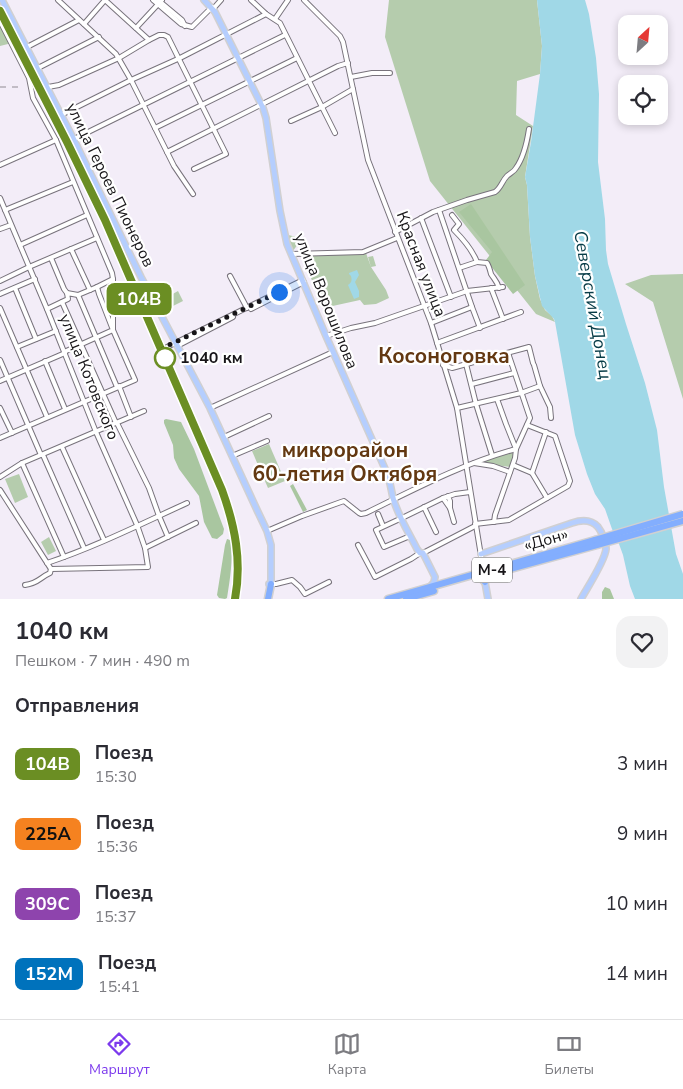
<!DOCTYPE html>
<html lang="ru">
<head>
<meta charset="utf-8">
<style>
	:root { --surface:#fff; --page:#f2f2f3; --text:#2b2b33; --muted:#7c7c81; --line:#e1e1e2; --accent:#7c3aed }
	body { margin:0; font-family:"Nunito Sans",sans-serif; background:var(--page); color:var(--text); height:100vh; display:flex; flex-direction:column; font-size:19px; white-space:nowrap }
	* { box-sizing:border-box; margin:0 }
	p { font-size:16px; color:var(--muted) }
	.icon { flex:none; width:28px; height:28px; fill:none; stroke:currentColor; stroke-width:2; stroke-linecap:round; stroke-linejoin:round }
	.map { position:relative; height:599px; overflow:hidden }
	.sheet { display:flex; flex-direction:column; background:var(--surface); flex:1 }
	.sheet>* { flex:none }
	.badge { padding:0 10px; border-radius:8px; font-size:18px; line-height:32px }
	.needle { width:32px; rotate:26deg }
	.fabs { position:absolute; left:618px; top:15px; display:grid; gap:10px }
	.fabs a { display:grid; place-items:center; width:50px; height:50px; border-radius:10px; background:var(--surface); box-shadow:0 2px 8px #0003; font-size:25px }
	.you { position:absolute; width:25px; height:25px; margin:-12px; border:4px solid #fff; border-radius:50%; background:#1a73e8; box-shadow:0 0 0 8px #1a73e833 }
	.map>.badge { position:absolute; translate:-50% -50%; box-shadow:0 0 0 2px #fff }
	h2 { padding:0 15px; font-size:19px; line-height:45px }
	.round { display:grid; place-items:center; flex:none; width:52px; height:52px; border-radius:15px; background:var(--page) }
	.head { display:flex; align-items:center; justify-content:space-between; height:85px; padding:0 15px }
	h1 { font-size:24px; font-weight:700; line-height:38px }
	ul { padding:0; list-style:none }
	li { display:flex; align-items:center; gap:15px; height:70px; padding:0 15px }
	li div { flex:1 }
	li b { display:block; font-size:19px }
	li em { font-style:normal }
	li .badge { min-width:55px; font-weight:700; text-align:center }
	.tabs { display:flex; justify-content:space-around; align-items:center; height:70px; border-top:1px solid var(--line); background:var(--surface); font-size:14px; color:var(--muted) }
	.tabs a { display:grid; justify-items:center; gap:2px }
	.tabs .current { color:var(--accent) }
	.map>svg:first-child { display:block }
	.green { fill:#b5ccad }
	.forest { fill:#a9c6a0 }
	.water { fill:#a0d8e7 }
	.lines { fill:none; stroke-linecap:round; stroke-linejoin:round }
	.minor-casing { stroke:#78737c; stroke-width:6 }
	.major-casing { stroke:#d1d0d1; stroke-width:8 }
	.highway-casing { stroke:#d1d0d1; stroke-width:9 }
	.minor { stroke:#fff; stroke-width:4 }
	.major { stroke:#b5cefe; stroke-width:5 }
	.highway { stroke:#83aefe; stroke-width:6 }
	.rail { stroke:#908b93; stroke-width:1; stroke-dasharray:6 6; stroke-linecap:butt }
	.highway-bridge-casing { stroke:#d1d0d1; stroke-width:9; stroke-linecap:butt }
	.highway-bridge { stroke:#83aefe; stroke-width:6 }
	.line-casing { stroke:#fff; stroke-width:11 }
	.line { stroke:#6b8e23; stroke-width:8 }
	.walk { stroke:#171518; stroke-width:5; stroke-dasharray:0 9 }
	.stop-dot { fill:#fff; stroke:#6b8e23; stroke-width:2.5 }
	.labels { text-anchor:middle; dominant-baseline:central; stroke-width:4.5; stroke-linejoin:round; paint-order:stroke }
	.shield { fill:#fff; stroke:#5d5b5d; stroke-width:1 }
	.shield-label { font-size:15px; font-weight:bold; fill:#171518 }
	.street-label { font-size:16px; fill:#171518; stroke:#fff }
	.stop-label { font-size:16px; font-weight:bold; fill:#171518; stroke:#fff; text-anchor:start }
	.water-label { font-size:18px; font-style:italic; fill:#073c47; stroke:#fff }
	.district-label { font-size:21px; font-weight:bold; fill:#633811; stroke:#fff }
</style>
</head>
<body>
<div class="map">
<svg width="683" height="599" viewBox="0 0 683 599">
	<rect width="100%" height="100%" fill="#f3edf8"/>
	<g class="green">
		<polygon points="389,0 537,0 542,46 540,74 517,81 516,115 533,126 525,177 527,185 530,237 535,276 540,299 545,310 552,316 555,322 536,314 430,181 385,37"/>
		<polygon points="0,25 9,44 8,44 0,46"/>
		<polygon points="288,235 297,237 300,241 293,251 287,236"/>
		<polygon points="329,253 366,253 371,267 368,257 373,256 376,266 371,267 386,290 389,298 376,304 364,305 360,300 328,307 323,307 301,254"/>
		<polygon points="683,274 683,399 653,302 625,284 651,275"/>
		<polygon points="178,291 183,301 167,309 162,300"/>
		<polygon points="269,444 285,481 268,488 252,451"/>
		<polygon points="514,450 515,452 510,467 481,463 481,461"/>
		<polygon points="19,474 28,497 15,503 5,479"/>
		<polygon points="49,537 56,551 48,555 41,542"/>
	</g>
	<g class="forest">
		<polygon points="471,204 525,285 513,294 486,260 492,252 459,212"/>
		<polygon points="166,419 181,422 194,449 224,529 223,534 217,539 212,538 204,522 199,496 179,469 174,458 173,445 164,423 164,420"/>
		<polygon points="293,484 307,510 303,512 290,486"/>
		<path d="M 227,539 L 230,540 L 231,542 C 233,561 230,579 227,598 L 225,599 L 219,598 L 217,595 L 225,545 Z"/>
		<polygon points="605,587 610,589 614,599 602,599 602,592"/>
	</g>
	<g class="water">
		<polygon points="537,0 585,0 589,14 596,58 599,94 598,162 605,219 606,250 608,264 626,324 645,383 657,430 664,487 676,554 683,574 683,599 635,599 630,586 623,555 619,544 612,529 605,509 595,494 587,474 575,435 555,322 554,319 542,306 535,276 530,237 527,185 525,177 531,142 540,74 542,46"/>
		<path d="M 357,270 L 359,275 L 355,282 L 359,291 L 359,297 L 354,299 L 348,285 C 352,282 352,280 351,276 L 349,274 L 349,273 Z"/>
	</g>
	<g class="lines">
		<defs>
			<g id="minor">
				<polyline points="58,0 116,54 131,80 174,166 193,194"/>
				<polyline points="105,0 149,40"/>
				<polyline points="153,0 181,24 192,27 212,7"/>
				<polyline points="158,0 182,20 185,26"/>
				<polyline points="251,0 266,14 280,23 335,133"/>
				<polyline points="304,0 340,36 343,42 368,160 431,323 457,408 482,562"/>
				<polyline points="213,9 221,0"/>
				<polyline points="275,19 288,0"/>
				<polyline points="0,21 29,78 33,98 56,140 112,273 113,279 113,330 135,380 0,438"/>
				<polyline points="84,24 105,0"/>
				<polyline points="136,28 162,0"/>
				<polyline points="27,47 79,20"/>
				<polyline points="38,68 99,37"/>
				<polyline points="351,77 372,73 390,73"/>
				<polyline points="48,87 59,85 119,58 149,40 159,35 164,35 168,37 226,154 194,169"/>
				<polyline points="61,115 131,80 180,58 266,14"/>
				<polyline points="291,121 322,107 353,89"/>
				<polyline points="155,128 297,58"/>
				<polyline points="74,139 285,35"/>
				<polyline points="167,152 338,66 348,63"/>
				<polyline points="0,165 56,140"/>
				<polyline points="0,198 47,309 96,432 137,525 145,548 148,567 51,569"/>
				<polyline points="5,210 73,182"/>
				<polyline points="439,210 472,307 480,328"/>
				<path d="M 452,215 L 459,224 L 454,230 C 464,240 472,249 477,262 L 487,263 C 489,266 490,270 491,274 C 494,279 497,281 499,288"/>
				<polyline points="421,218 451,297"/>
				<polyline points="0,229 11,225"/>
				<path d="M 395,232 L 433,212 L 467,200 L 495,192 C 501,188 502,181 507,176 C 510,173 514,172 516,168 C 524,157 527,142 529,129"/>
				<polyline points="20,245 87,215"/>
				<polyline points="71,249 90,290"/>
				<polyline points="292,254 363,252 397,238"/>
				<polyline points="51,258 64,289 67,293"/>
				<polyline points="459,268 477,262"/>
				<polyline points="230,276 247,308"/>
				<polyline points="0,281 29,267 97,238"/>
				<polyline points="15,288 36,339"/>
				<polyline points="491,288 503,319"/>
				<polyline points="0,294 35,279"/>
				<polyline points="78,295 117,387"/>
				<polyline points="62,302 116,423"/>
				<polyline points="0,308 47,417"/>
				<polyline points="47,309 68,299 67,293 78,295 97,287 113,279"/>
				<polyline points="251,309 304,282"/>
				<polyline points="431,323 472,307"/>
				<polyline points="326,336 351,328 375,323 467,291 503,287"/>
				<polyline points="437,343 521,312"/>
				<polyline points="177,346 233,317"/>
				<polyline points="17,347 56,331"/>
				<polyline points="163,349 303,280"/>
				<polyline points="64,352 113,330 99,294 97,287"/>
				<polyline points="0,360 41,455"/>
				<polyline points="45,361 65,409"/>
				<polyline points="466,364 476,404 492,455"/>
				<polyline points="443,365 452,368 529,347 533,363"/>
				<polyline points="534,365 540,386 550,407 551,418"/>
				<polyline points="0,381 65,353"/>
				<polyline points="472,384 514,373"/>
				<polyline points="119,386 131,417"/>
				<polyline points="0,408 12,433"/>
				<polyline points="210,408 333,352"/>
				<polyline points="457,408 521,393 540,386"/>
				<polyline points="117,423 149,488 159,516 168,537"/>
				<polyline points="224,437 269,416"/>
				<polyline points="62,447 104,540"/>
				<polyline points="43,455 84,548"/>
				<polyline points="232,456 267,441"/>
				<polyline points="22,463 64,557"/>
				<polyline points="474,463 493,466 510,472"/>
				<polyline points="513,465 532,473 547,498"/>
				<polyline points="532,473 546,432"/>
				<polyline points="0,477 22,463 144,411"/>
				<polyline points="0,490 51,569"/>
				<polyline points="448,496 450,501 450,508"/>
				<polyline points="443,498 450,508 454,522"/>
				<polyline points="424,507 436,532"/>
				<polyline points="378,514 383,526"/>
				<polyline points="494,522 495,515 515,458 516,449 530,418 508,353"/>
				<polyline points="475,524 509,520 568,486 570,481 555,436 527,425"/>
				<path d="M 267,531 L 302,516 L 341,502 L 344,501 L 359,513 L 361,514 L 366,513 C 415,489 464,463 516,449 L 506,424 L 497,399"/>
				<polyline points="410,536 384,547 376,530 402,518 443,498 455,494 470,492"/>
				<polyline points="358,545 375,577 411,559 420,553"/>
				<polyline points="145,548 196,523"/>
				<polyline points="423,553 475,526"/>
				<path d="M 47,563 C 95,547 141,524 187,503"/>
				<polyline points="271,584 276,584 292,580 300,587 305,594 329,582"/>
				<path d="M 25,585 C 39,583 39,578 50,573 L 51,569"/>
			</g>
			<g id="major">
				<polyline points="2,0 74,140 141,277 210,408 257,510 267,531 271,545 271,584 269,584"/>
				<path d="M 204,0 L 215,12 L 263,108 L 266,118 L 280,211 L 287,244 L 326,336 L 386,471 C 390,480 391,489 393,498 C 398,516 409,533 417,549 L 420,553 L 423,553 L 435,577 L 434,582 L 429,588"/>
				<path d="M 481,554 L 572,523 C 581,520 591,519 598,527 C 602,532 606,543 606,549 C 605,561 587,588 581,599"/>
				<polyline points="485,582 488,599"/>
			</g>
			<g id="highway">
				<polyline points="482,562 486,568 492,570"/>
				<polyline points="507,570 597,545"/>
				<polyline points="478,578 482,579 485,582 486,578 490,574"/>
				<polyline points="268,599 271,584"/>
				<polyline points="388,599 595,540"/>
				<polyline points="406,599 434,591"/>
			</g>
		</defs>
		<use href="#minor" class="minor-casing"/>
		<use href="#major" class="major-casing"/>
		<use href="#highway" class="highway-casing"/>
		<use href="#minor" class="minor"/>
		<use href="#major" class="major"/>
		<use href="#highway" class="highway"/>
		<g class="rail">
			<path d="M 0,8 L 67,138 L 106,220 L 227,500 C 238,532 243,565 237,599"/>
			<polyline points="0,87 20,87"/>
		</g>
		<defs>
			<g id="highway-bridge">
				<polyline points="595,540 683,514"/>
				<polyline points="597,545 683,521"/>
			</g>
		</defs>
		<use href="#highway-bridge" class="highway-bridge-casing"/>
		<use href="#highway-bridge" class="highway-bridge"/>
	</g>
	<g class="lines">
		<defs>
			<path id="line" d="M 0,11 L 67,142 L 105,220 L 222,490 C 235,526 242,561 235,599"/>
		</defs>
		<use href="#line" class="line-casing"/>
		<use href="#line" class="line"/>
		<polyline class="walk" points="165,358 163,348 279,292"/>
	</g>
	<circle class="stop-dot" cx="165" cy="358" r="10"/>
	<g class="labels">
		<rect class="shield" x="472" y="557.5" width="40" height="25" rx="4"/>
		<g class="shield-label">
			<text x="492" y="570">М-4</text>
		</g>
		<g class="street-label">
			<text transform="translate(110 185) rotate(64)">улица Героев Пионеров</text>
			<text transform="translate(421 264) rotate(69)">Красная улица</text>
			<text transform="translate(326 301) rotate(68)">улица Ворошилова</text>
			<text transform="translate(89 377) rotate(68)">улица Котовского</text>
			<text transform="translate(546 540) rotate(-16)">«Дон»</text>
		</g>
		<g class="stop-label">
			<text x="180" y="358">1040 км</text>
		</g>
		<g class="water-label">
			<text transform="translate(593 305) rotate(80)">Северский Донец</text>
		</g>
		<g class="district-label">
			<text x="444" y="356">Косоноговка</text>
			<text x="345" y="450">микрорайон<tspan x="345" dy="24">60-летия Октября</tspan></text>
		</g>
	</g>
</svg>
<div class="fabs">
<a><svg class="needle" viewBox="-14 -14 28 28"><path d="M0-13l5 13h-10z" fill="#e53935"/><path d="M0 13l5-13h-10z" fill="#7c7c81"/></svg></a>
<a><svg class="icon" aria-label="locate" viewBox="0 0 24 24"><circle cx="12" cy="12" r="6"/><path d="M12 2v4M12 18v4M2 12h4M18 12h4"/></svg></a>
</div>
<div class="you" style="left:279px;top:292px"></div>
<b class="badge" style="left:139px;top:299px;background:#6b8e23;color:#fff">104В</b>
</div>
<section class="sheet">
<div class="head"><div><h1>1040 км</h1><p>Пешком · 7 мин · 490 m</p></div><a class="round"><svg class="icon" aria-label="heart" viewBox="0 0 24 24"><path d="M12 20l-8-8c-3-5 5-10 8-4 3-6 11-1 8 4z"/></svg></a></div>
<h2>Отправления</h2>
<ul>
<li><span class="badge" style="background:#6b8e23;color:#fff">104В</span><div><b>Поезд</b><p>15:30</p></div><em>3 мин</em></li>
<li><span class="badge" style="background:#f58220;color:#111">225А</span><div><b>Поезд</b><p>15:36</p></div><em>9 мин</em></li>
<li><span class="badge" style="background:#8e44ad;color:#fff">309С</span><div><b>Поезд</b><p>15:37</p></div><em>10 мин</em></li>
<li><span class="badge" style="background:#0072bc;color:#fff">152М</span><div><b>Поезд</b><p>15:41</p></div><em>14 мин</em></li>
</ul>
</section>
<nav class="tabs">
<a class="current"><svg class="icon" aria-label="directions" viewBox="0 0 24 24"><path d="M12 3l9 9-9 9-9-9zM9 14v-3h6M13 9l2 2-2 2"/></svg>Маршрут</a>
<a><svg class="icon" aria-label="map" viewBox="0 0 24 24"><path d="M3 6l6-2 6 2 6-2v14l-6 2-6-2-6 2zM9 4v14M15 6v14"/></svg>Карта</a>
<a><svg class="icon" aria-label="tickets" viewBox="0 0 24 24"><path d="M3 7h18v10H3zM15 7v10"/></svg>Билеты</a>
</nav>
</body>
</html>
